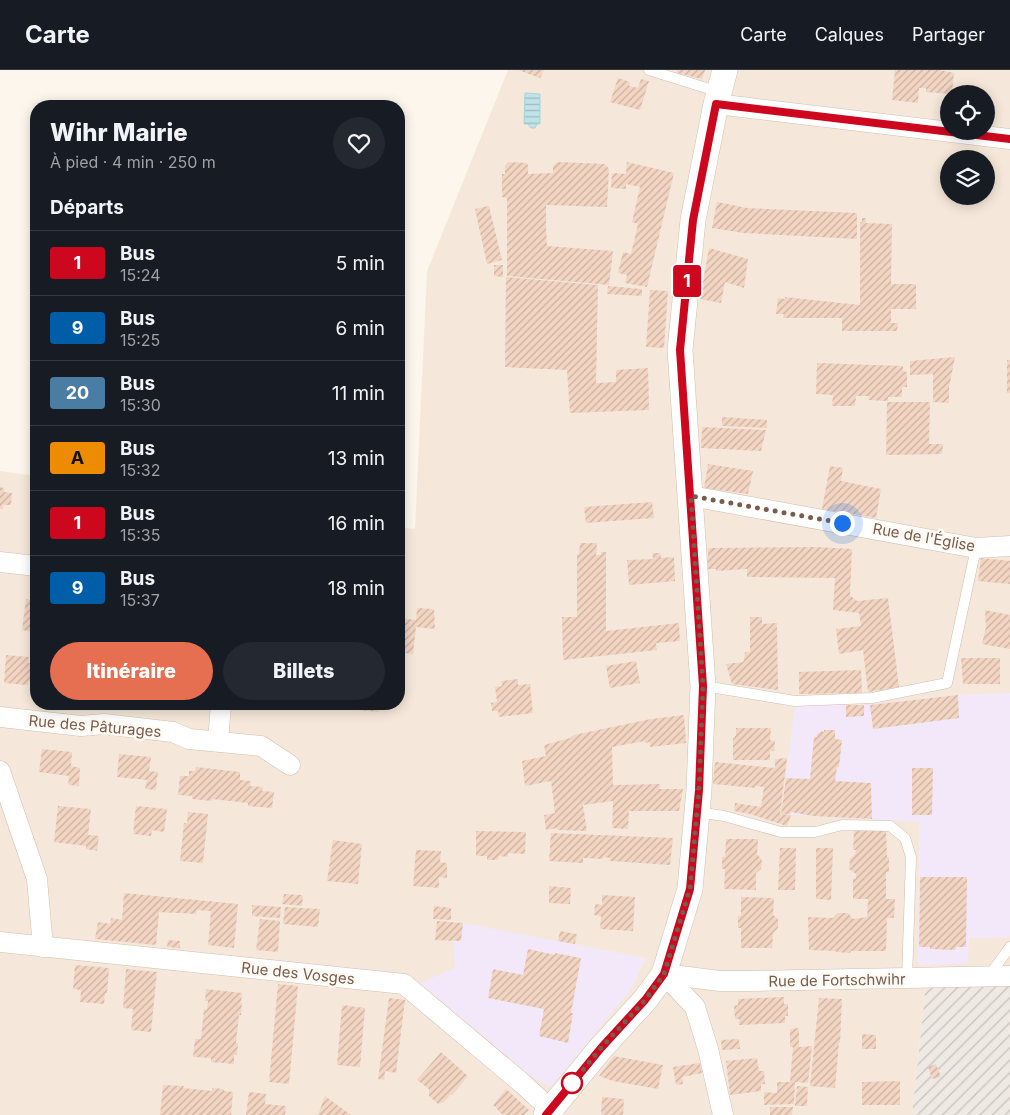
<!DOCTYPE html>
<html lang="fr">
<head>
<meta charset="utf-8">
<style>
	:root { --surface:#171b24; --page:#242831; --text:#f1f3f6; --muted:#9ea1a6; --line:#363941; --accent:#e76f51 }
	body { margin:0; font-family:Inter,sans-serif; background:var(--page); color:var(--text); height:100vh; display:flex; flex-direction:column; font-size:19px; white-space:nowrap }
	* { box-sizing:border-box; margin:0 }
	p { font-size:16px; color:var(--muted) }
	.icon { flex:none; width:28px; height:28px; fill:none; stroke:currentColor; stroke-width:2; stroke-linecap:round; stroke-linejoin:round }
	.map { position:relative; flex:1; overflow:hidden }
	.panel { position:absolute; left:30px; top:30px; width:375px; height:610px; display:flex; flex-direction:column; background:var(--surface); border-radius:20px; box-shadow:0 2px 12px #0003 }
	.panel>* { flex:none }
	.badge { padding:0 10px; border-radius:4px; font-size:18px; line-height:32px }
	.controls { position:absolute; left:940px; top:15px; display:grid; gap:10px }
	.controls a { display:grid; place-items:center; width:55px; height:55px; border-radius:50%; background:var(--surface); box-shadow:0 2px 12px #0003; font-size:25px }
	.you { position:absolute; width:25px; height:25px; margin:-12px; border:4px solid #fff; border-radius:50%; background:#1a73e8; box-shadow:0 0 0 8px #1a73e833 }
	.map>.badge { position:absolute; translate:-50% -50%; box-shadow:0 0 0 2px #fff }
	h2 { padding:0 20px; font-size:19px; line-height:45px }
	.round { display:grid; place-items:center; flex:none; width:52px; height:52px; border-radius:26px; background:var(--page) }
	.head { display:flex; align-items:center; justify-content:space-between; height:85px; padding:0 20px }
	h1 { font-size:24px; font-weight:800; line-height:38px }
	.primary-button { display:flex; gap:10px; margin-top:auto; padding:10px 20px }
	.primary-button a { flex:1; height:58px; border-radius:30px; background:var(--accent); color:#fff; font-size:20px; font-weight:800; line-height:58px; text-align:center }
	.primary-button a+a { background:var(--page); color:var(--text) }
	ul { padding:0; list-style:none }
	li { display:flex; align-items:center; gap:15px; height:65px; padding:0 20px; border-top:1px solid var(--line) }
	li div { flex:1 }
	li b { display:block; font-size:19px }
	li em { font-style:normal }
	li .badge { min-width:55px; font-weight:700; text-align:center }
	header { display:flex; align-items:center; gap:30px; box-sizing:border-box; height:70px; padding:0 25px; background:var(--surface); border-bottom:1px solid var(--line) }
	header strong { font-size:24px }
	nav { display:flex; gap:28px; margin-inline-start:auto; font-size:18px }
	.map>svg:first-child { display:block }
	.residential { fill:#f5e8da; fill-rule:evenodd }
	.industrial { fill:url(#industrial-furrows) }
	.education { fill:#f3e8fa }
	.water { fill:url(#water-rules); stroke:#a5d3da }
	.building { fill:url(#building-hatch) }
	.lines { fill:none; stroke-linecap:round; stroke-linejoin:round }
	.service-casing { stroke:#d1beb0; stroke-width:11 }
	.minor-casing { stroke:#d1beb0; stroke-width:21 }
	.tertiary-casing { stroke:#d1beb0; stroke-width:26 }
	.service { stroke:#fff; stroke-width:10 }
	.minor { stroke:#fff; stroke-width:20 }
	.tertiary { stroke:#fff; stroke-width:25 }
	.line-casing { stroke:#fff; stroke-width:11 }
	.line { stroke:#cc071e; stroke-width:8 }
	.walk { stroke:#7a5c4d; stroke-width:5; stroke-dasharray:0 9 }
	.stop-dot { fill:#fff; stroke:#cc071e; stroke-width:2.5 }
	.labels { text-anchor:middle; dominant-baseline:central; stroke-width:5; stroke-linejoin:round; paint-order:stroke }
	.street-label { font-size:15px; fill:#7a5c4d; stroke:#fffaf3 }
</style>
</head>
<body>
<header>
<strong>Carte</strong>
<nav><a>Carte</a><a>Calques</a><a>Partager</a></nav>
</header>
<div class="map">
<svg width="1010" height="1045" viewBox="0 0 1010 1045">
	<defs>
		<pattern id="industrial-furrows" width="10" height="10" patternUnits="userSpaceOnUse" patternTransform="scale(1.25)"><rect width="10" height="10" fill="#efe9e4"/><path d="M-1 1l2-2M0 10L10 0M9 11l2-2" fill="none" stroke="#c7c0bb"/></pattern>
		<pattern id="water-rules" width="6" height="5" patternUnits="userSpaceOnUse" patternTransform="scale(1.25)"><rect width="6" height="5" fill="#bfe3e8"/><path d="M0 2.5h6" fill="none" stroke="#a0bbbe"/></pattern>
		<pattern id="building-hatch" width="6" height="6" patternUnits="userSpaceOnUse" patternTransform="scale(1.25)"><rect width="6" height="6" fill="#f3d5c3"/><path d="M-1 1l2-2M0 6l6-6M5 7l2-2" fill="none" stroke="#cab0a1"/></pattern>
	</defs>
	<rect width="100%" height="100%" fill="#fdf6ec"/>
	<path class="residential" d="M 508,0 L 1010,0 L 1010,914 L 926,915 L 912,1045 L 0,1045 L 0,401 L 36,406 L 36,634 L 399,634 L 399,457 L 415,459 L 427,201 ZM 949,24 L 986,24 L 986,61 L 949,61 ZM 949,89 L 986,89 L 986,126 L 949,126 Z"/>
	<polygon class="industrial" points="1010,914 1010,1045 912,1045 926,915"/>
	<g class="education">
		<polygon points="1010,623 1010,867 969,868 968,894 918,895 919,752 781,744 795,635 866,635 959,625"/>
		<polygon points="452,851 646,888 632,918 551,1017 532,1007 420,913 455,898"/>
	</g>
	<polygon class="water" points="525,23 540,24 540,54 537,54 535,58 531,58 528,54 524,54"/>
	<g class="building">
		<polygon points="518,0 544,0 540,8"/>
		<polygon points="677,0 705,0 702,9 677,3"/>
		<polygon points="895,0 940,0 954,3 952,24 926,22 926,18 919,18 918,33 892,30"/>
		<polygon points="618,8 630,12 629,16 638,18 641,9 649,11 640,40 610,32"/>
		<polygon points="509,92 526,93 528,95 528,104 553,103 553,96 558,92 605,94 609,99 607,137 546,135 546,156 547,176 613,181 609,215 507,206 507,128 502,127 502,104 505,104 505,96"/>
		<polygon points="627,92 674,103 647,217 625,213 627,205 618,203 623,182 631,184 638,154 632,152 640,117 626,114 626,119 611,118 612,103 626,104"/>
		<polygon points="717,132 747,138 857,143 857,169 743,163 712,158"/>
		<polygon points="489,136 502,190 487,194 475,139"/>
		<polygon points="862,148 866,148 866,153 892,154 891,214 916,214 916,239 891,239 891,253 898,253 897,261 842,261 842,248 783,248 784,244 776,244 778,228 785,229 785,227 860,235 860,152 862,152"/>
		<polygon points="709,178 748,189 744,218 725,212 721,233 700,229"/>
		<polygon points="494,195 503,195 503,207 494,206"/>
		<polygon points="506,207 598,215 596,313 616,312 616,300 648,298 649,340 570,343 567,300 505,297"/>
		<polygon points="608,216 642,219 642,226 607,224"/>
		<polygon points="650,220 668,221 664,278 646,277"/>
		<polygon points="955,287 949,318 949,333 933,332 933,304 910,305 910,291"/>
		<rect x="1007" y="290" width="3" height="33"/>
		<polygon points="817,293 903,296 903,301 907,302 907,317 902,317 902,327 888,327 888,331 868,330 869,326 856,326 855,336 832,336 833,325 816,324"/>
		<polygon points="887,332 930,332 929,374 943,374 942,384 886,385"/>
		<polygon points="722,347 767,350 767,358 722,356"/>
		<polygon points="702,357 766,360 761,381 701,378"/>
		<polygon points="708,394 753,401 748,424 704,418"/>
		<polygon points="830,396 843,398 841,411 881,419 876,448 822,439"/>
		<polygon points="0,417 4,418 4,422 12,423 11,435 3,435 3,439 0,439"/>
		<polygon points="652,432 654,448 586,453 584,437"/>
		<polygon points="580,473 597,473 596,485 601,485 601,482 606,482 606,561 679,553 680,571 656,573 657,580 563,590 562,547 577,547 577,484 579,485"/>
		<polygon points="816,477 852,479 850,525 857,531 888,528 899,617 868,622 863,580 839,584 836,559 861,556 859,543 833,540 835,508 747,507 747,499 716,501 716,499 708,499 708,478"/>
		<polygon points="652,483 660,483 661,488 674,487 675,511 629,515 627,490 653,489"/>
		<polygon points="981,488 1010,491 1010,514 978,511"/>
		<polygon points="35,526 36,562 22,560 26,529 35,530"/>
		<polygon points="417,538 434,539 435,559 416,557 413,584 399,582 399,548 416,550"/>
		<polygon points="985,540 1010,545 1010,579 982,574 986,557"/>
		<polygon points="750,547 762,547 762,554 777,553 778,620 732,614 726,594 743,592 744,590 745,582 750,582"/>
		<polygon points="6,585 29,587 28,593 36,593 36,612 28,611 28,615 4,613"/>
		<polygon points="961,588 1000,588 1000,614 963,614"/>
		<polygon points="636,591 640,613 610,618 606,596"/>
		<polygon points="861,600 862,623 799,624 799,602"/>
		<polygon points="518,609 518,615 530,614 533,643 499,647 498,641 492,641 491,633 497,632 495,617 502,616 501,611"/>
		<polygon points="958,625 959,648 873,659 870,635"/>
		<polygon points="338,634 378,634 378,642 337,638"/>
		<polygon points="846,635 864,635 864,646 846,647"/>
		<polygon points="684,645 686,673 650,677 650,672 645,673 645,671 612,677 613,715 660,714 659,719 683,719 679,741 629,741 628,759 612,758 613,731 583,735 587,761 558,760 557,758 546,760 544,745 555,743 551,711 525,716 522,691 546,686 544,675 570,668 574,665 651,649"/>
		<polygon points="736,658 771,658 770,670 775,671 774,681 770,681 770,690 733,690 733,669 736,665"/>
		<polygon points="824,660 835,660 835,669 842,670 839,697 837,697 835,711 871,713 872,749 813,746 791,742 790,744 781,744 786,708 810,709 814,667 817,667 817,665 821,661 824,662"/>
		<polygon points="42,679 72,682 71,696 80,698 79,716 68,715 69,706 39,702"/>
		<polygon points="119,684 151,687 149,701 158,702 156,720 145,719 147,710 117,707"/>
		<polygon points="787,688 780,744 791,745 787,756 750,744 734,741 735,733 761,737 764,717 755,716 755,718 713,714 715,692 775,698 775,689"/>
		<polygon points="196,697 240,702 240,710 251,711 250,716 263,717 262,721 274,722 272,738 248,736 248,733 212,729 212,731 192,729 192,726 178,725 180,706 189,706 189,701 195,701"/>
		<polygon points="912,698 933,698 932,745 912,745"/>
		<polygon points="58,736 91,739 88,765 99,766 97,781 86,779 86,776 54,772"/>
		<polygon points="136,736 167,739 164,762 152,760 151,766 133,764"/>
		<polygon points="188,742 208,744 203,793 180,791 184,753 187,753"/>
		<polygon points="854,759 886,760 887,787 889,788 889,802 886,802 886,829 895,829 894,848 887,848 886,881 851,881 850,883 836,882 836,881 809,880 808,847 833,848 838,843 848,843 853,849 867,847 868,829 853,829 853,808 856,809 856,804 849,799 850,789 855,784 856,780 853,780"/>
		<polygon points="476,761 526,762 525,784 508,783 508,787 499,786 498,790 487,790 487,786 476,786"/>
		<polygon points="551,763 673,768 670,795 610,791 610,788 603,787 603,789 583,788 583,793 549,791"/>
		<polygon points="726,769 758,769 757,784 762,790 761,799 756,803 756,820 724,819 725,799 722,799 722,787 725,787"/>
		<polygon points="333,770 362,774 358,814 327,811"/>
		<polygon points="780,778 796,778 795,820 778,820"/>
		<polygon points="816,778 833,778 831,830 816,829"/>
		<polygon points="416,780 441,781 440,792 447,793 447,808 439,807 439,818 413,816"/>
		<polygon points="920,807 967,807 966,877 956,877 955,880 930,879 930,877 919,877"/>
		<polygon points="549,816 571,818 570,834 549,833"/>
		<polygon points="124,823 238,834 234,878 208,875 211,841 197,840 196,844 159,842 156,875 95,869 98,852 110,854 111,848 122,850"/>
		<polygon points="284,824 303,825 302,836 282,834"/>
		<polygon points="602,825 635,827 633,861 600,859 601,846 594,845 595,834 602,835"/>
		<polygon points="741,827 774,828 773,845 778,849 778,858 773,863 772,878 741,878 741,858 738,858 738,846 741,846"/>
		<polygon points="252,835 281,837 280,848 252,846"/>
		<polygon points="434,836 451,838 451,850 433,849"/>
		<polygon points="285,837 320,839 318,857 283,854"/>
		<polygon points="260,849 280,851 278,882 256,880"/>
		<polygon points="437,851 463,853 461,871 435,870"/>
		<polygon points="560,861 577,864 575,874 558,871"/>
		<polygon points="168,870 180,871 180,878 167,877"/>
		<polygon points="528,879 555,885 555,883 581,888 571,943 573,943 568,973 539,966 544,939 488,928 493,899 523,905"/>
		<polygon points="75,895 109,898 107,923 105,923 104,934 80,932 81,920 73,919"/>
		<polygon points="126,899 157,902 151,962 131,960 133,939 123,938"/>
		<polygon points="278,914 298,916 289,1014 269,1012"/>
		<polygon points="206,919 242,923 241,933 242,933 241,945 239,945 236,973 238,973 237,985 234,985 234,994 211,992 211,988 193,987 195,969 201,969 204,939 207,940 208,931 205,931"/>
		<polygon points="784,927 784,934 788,934 788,946 785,946 785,953 739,955 739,949 735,949 734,936 738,935 738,929"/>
		<polygon points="389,928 405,930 396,1003 385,1001 384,1010 378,1009"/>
		<polygon points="819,928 842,929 840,973 839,973 835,1018 810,1016"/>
		<polygon points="342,935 365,938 360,997 337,995"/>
		<polygon points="799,958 799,977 812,976 808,1013 795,1012 794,1034 764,1035 764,1022 777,1023 777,1012 790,1012 793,977 790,977 790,959"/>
		<polygon points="862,964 876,965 876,979 862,979"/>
		<polygon points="739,969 740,979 722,980 721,970"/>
		<polygon points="441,982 468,1006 452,1025 451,1024 444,1032 438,1034 429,1026 429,1019 417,1010"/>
		<polygon points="614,986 663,995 658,1019 613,1011 599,1006"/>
		<polygon points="757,988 759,1001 764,1001 765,1014 761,1014 761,1021 730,1025 726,991"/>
		<polygon points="700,993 702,1003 682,1007 683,1014 676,1015 673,997"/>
		<polygon points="936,994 941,1007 932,1009 928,997"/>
		<polygon points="900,1011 900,1035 862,1035 862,1012"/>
		<polygon points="163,1015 184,1016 183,1018 212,1021 212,1018 224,1019 224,1021 233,1022 231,1045 160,1045"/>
		<polygon points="797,1016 808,1017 807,1036 795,1036"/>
		<polygon points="506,1019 529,1040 524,1045 503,1045 493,1035"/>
		<polygon points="249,1022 266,1024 265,1034 286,1036 285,1045 246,1045"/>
		<polygon points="325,1026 351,1045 318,1045"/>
		<polygon points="602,1027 624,1029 623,1045 601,1045"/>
		<polygon points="770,1037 793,1037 792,1045 770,1045"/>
	</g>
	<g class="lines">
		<defs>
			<g id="service">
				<polyline points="649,0 719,22"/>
				<polyline points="704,616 795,631 872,628 947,613 976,478"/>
				<polyline points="697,742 724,746 781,762 815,762 842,755 890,756 905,768 911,787 907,909"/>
				<polyline points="988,907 1010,877"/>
			</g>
			<g id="minor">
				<polyline points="716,34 1010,69"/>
				<polyline points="691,426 976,478 1010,476"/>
				<polyline points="0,492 36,496"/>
				<polyline points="0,647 81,656 104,654 173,662 189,669 261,676 290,695"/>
				<polyline points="218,671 221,634"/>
				<polyline points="0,701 37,809 43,877"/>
				<polyline points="0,872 404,914 523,1014 551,1040"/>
				<polyline points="664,904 720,911 750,911 1010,906"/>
				<polyline points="664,904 695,937 708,979 723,1045"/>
			</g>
			<polyline id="tertiary" points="546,1045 601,978 645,930 664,904 690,819 699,720 703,616 680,280 693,150 716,34 725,0"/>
		</defs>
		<use href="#service" class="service-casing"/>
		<use href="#minor" class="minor-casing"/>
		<use href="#tertiary" class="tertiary-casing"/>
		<use href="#service" class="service"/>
		<use href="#minor" class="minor"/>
		<use href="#tertiary" class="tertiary"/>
	</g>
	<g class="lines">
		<defs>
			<polyline id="line" points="546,1045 601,978 645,930 664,904 690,819 699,720 703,616 680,280 693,150 716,34 1010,69"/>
		</defs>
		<use href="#line" class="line-casing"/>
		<use href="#line" class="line"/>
		<polyline class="walk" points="572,1013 601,978 645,930 664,904 690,819 699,720 703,616 691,426 842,453"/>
	</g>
	<circle class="stop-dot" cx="572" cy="1013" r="10"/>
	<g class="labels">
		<g class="street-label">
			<text transform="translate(924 467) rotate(10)">Rue de l'Église</text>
			<text transform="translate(95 656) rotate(5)">Rue des Pâturages</text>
			<text transform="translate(298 903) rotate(6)">Rue des Vosges</text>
			<text transform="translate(837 910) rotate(-1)">Rue de Fortschwihr</text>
		</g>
	</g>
</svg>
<div class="controls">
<a><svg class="icon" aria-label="locate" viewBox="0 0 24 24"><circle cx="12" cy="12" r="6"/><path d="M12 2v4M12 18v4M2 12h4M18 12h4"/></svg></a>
<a><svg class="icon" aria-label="layers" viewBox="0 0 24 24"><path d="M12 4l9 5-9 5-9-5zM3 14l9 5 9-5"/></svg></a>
</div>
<div class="you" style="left:842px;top:453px"></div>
<b class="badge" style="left:687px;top:211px;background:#cc071e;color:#fff">1</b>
<section class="panel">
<div class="head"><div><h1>Wihr Mairie</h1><p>À pied · 4 min · 250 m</p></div><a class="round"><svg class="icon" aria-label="heart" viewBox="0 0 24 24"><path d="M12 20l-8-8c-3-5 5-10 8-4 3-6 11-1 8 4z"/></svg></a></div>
<h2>Départs</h2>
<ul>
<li><span class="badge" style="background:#cc071e;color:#fff">1</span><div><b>Bus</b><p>15:24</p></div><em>5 min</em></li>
<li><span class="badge" style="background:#005da8;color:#fff">9</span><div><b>Bus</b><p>15:25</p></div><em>6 min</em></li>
<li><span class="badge" style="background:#497da3;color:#fff">20</span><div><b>Bus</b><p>15:30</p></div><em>11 min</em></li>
<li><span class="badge" style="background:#ed8c01;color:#111">A</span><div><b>Bus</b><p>15:32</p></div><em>13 min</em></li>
<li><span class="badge" style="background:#cc071e;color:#fff">1</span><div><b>Bus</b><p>15:35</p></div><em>16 min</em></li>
<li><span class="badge" style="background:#005da8;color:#fff">9</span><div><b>Bus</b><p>15:37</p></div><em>18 min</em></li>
</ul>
<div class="primary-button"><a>Itinéraire</a><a>Billets</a></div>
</section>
</div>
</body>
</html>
